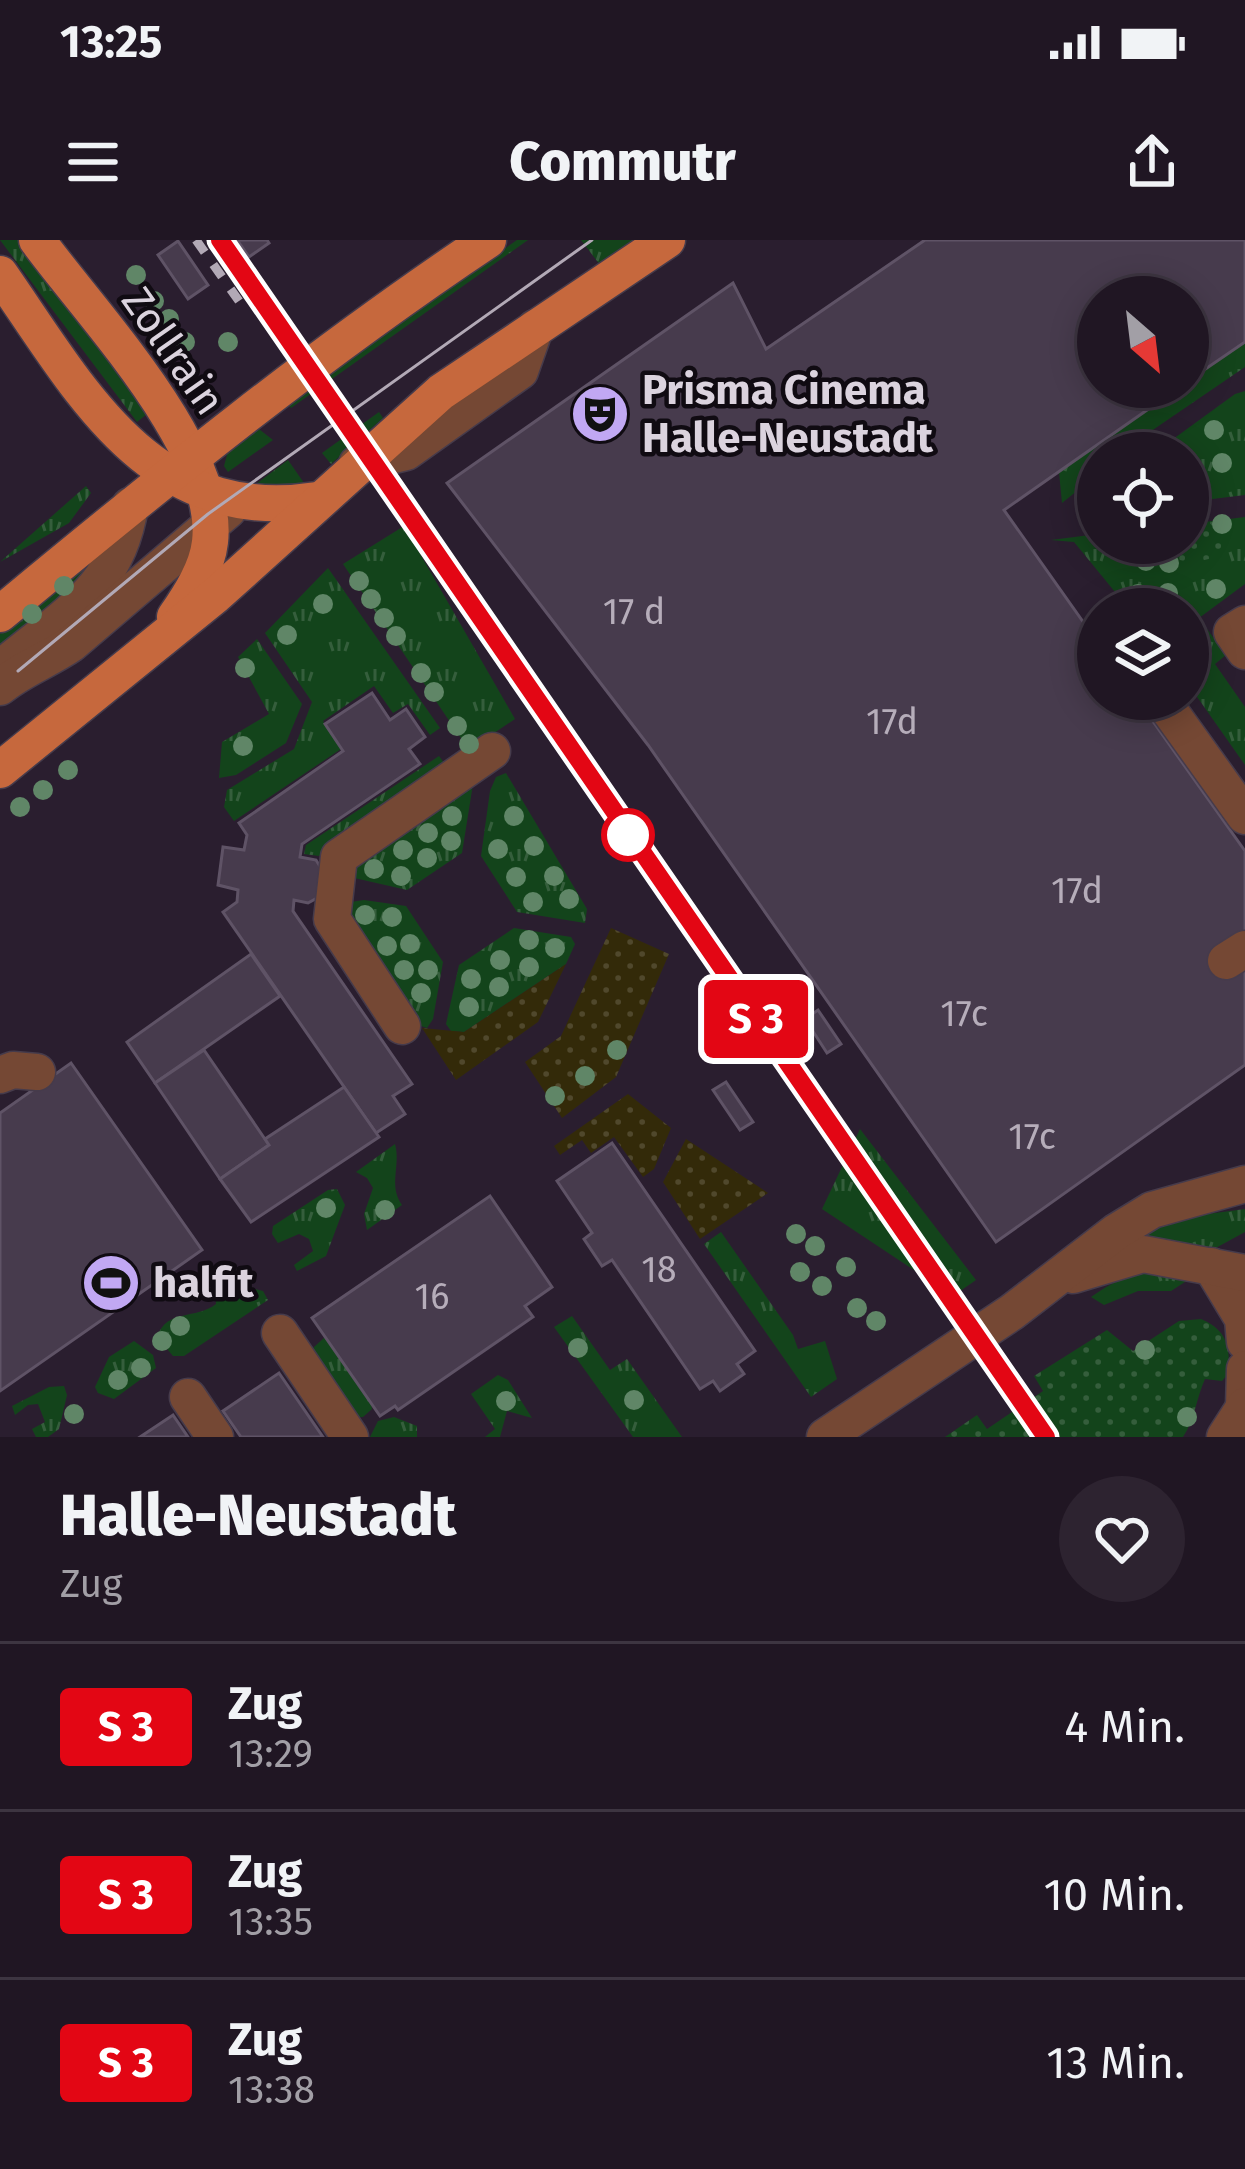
<!DOCTYPE html>
<html lang="de">
<head>
<meta charset="utf-8">
<style>
	:root { --surface:#201623; --page:#2d2330; --text:#f1f3f6; --muted:#a29fa6; --line:#3d3541 }
	body { margin:0; font-family:"Fira Sans",sans-serif; background:var(--page); color:var(--text); height:100vh; display:flex; flex-direction:column; font-size:45px; white-space:nowrap }
	* { box-sizing:border-box; margin:0 }
	p { font-size:39px; color:var(--muted) }
	.icon { flex:none; width:66px; height:66px; fill:none; stroke:currentColor; stroke-width:2; stroke-linecap:round; stroke-linejoin:round }
	.map { position:relative; height:1197px; overflow:hidden }
	.side { display:flex; flex-direction:column; background:var(--surface); flex:1 }
	.side>* { flex:none }
	.badge { padding:0 24px; border-radius:9px; font-size:42px; line-height:78px }
	.needle { width:78px; rotate:152deg }
	.tools { position:absolute; left:1077px; top:36px; display:grid; gap:24px }
	.tools a { display:grid; place-items:center; width:132px; height:132px; border-radius:50%; background:var(--surface); box-shadow:0 6px 30px #0003,0 0 0 3px var(--line); font-size:60px }
	.map>.badge { position:absolute; translate:-50% -50%; box-shadow:0 0 0 6px #fff }
	.round { display:grid; place-items:center; flex:none; width:126px; height:126px; border-radius:63px; background:var(--page) }
	.overview { display:flex; align-items:center; justify-content:space-between; height:204px; padding:0 60px }
	h1 { font-size:57px; font-weight:800; line-height:90px }
	ul { padding:0; list-style:none }
	li { display:flex; align-items:center; gap:36px; height:168px; padding:0 60px; border-top:3px solid var(--line) }
	li div { flex:1 }
	li b { display:block; font-size:45px }
	li em { font-style:normal }
	li .badge { min-width:132px; font-weight:700; text-align:center }
	.status { display:flex; justify-content:space-between; align-items:center; height:84px; padding:0 60px; background:var(--surface); direction:ltr }
	.status svg { height:33px; fill:currentColor }
	header { display:flex; justify-content:space-between; align-items:center; height:156px; padding:0 60px; background:var(--surface); font-size:54px; font-weight:800 }
	.map>svg:first-child { display:block }
	.grass { fill:url(#grass-tufts) }
	.sand { fill:url(#sand-dots) }
	.park { fill:url(#park-dots) }
	.building { fill:#473b4d; stroke:#5f5366; stroke-width:3 }
	.lines { fill:none; stroke-linecap:round; stroke-linejoin:round }
	.minor-casing { stroke:#463b4b; stroke-width:39 }
	.major-casing { stroke:#463b4b; stroke-width:39 }
	.minor { stroke:#754834; stroke-width:36 }
	.major { stroke:#c6683d; stroke-width:36 }
	.tram { stroke:#b2a9b6; stroke-width:3 }
	.rail { stroke:#b2a9b6; stroke-width:9; stroke-dasharray:15 15; stroke-linecap:butt }
	.tree { fill:#608667 }
	.line-casing { stroke:#fff; stroke-width:27 }
	.line { stroke:#e30614; stroke-width:18 }
	.stop-dot { fill:#fff; stroke:#e30614; stroke-width:6 }
	.labels { text-anchor:middle; dominant-baseline:central; stroke-width:9; stroke-linejoin:round; paint-order:stroke }
	.number-label { font-size:36px; fill:#b6adba }
	.street-label { font-size:42px; fill:#dbd3de; stroke:#100b12 }
	.poi-label { font-size:42px; font-weight:bold; fill:#dbd3de; stroke:#100b12; text-anchor:start }
</style>
</head>
<body>
<div class="status"><b>13:25</b><svg viewBox="0 0 49 12"><path d="M0 12V9h3v3zM5 12V6h3v6zM10 12V3h3v9zM15 12V0h3v12zM26 1h20v11H26zM47 4h2v5h-2z"/></svg></div>
<header><svg class="icon" aria-label="menu" viewBox="0 0 24 24"><path d="M4 6h16M4 12h16M4 18h16"/></svg>Commutr<svg class="icon" aria-label="share" viewBox="0 0 24 24"><path d="M12 15V3M7 8l5-5 5 5M5 13v7h14v-7"/></svg></header>
<div class="map">
<svg width="1245" height="1197" viewBox="0 0 1245 1197">
	<defs>
		<pattern id="grass-tufts" width="24" height="20" patternUnits="userSpaceOnUse" patternTransform="scale(3)"><rect width="24" height="20" fill="#13441b"/><path d="M3 7l-1-3M5 7V3M7 7l1-3M15 17l-1-3M17 17v-4M19 17l1-3" fill="none" stroke="#355e3c"/></pattern>
		<pattern id="sand-dots" width="8" height="8" patternUnits="userSpaceOnUse" patternTransform="scale(3)"><rect width="8" height="8" fill="#332a09"/><path d="M2 2h.1M6 6h.1" fill="none" stroke="#50482c" stroke-width="1.8" stroke-linecap="round"/></pattern>
		<pattern id="park-dots" width="8" height="8" patternUnits="userSpaceOnUse" patternTransform="scale(3)"><rect width="8" height="8" fill="#13441b"/><path d="M2 2h.1M6 6h.1" fill="none" stroke="#355e3c" stroke-width="1.8" stroke-linecap="round"/></pattern>
	</defs>
	<rect width="100%" height="100%" fill="#2a1e2f"/>
	<g class="grass">
		<polygon points="0,0 18,0 147,174 137,182"/>
		<polygon points="517,0 528,0 291,168 286,162"/>
		<polygon points="581,0 640,0 600,25"/>
		<polygon points="1245,102 1245,127 1119,213 1098,213 1098,234 1062,263 1059,232 1180,147 1188,147 1188,141"/>
		<polygon points="1245,151 1245,255 1188,262 1188,213 1154,213 1235,154"/>
		<polygon points="379,172 383,178 331,224 322,213"/>
		<polygon points="255,186 273,200 228,232 224,226 230,204"/>
		<polygon points="288,220 304,243 248,250"/>
		<polygon points="86,246 91,253 69,283 0,322"/>
		<polygon points="1245,277 1245,344 1199,378 1226,415 1215,424 1245,467 1245,525 1188,444 1188,369 1129,369 1074,302 1051,300 1098,294 1098,303 1188,303 1188,284"/>
		<polygon points="404,286 515,479 469,510 343,324"/>
		<polygon points="95,313 101,322 0,416 0,394"/>
		<polygon points="328,328 440,488 430,495 408,464 393,473 374,446 323,481 341,509 234,581 224,567 227,550 294,509 312,462 265,393"/>
		<polygon points="257,399 302,464 286,503 236,535 219,538 222,502 269,474 238,417"/>
		<polygon points="439,516 447,527 319,616 304,614 306,605"/>
		<polygon points="506,533 587,669 585,683 517,672 481,616 490,551 496,537"/>
		<polygon points="473,544 462,613 407,650 350,637 353,619"/>
		<polygon points="364,660 406,666 443,722 433,779 427,788 415,784 343,669 351,662"/>
		<polygon points="514,688 571,697 575,704 566,724 464,792 451,791 446,784 459,725"/>
		<polygon points="860,889 976,1040 953,1056 822,969"/>
		<path d="M 395,904 C 401,926 388,945 402,965 L 367,990 L 364,974 L 373,948 L 367,938 L 356,932 Z"/>
		<polygon points="337,949 345,965 326,1016 297,1031 294,1025 313,1011 309,999 299,994 278,1003 272,994 273,986 328,950"/>
		<polygon points="1245,969 1245,992 1212,1010 1147,996 1147,992 1193,976"/>
		<polygon points="721,992 793,1095 798,1109 825,1101 837,1139 811,1157 704,1004"/>
		<path d="M 220,1026 L 236,1031 L 243,1046 L 263,1051 L 268,1060 L 184,1116 L 173,1116 L 157,1097 C 167,1068 196,1080 216,1064 L 213,1034 Z"/>
		<path d="M 1157,1033 L 1188,1040 L 1171,1051 L 1138,1051 L 1104,1065 L 1091,1057 C 1112,1042 1131,1032 1157,1033 Z"/>
		<polygon points="572,1076 610,1130 627,1119 682,1197 633,1197 554,1087"/>
		<polygon points="325,1097 371,1163 372,1169 363,1177 356,1177 311,1118 314,1107"/>
		<polygon points="134,1101 153,1115 156,1128 114,1159 98,1153 95,1147 109,1117"/>
		<polygon points="498,1135 508,1140 532,1178 507,1171 500,1197 485,1197 495,1189 471,1154"/>
		<polygon points="64,1146 67,1155 59,1189 48,1197 36,1197 32,1189 45,1182 38,1164 28,1165 15,1175 12,1166 49,1147"/>
		<polygon points="394,1177 417,1186 417,1197 370,1197 378,1181"/>
	</g>
	<g class="sand">
		<polygon points="611,688 669,714 616,837 562,878 525,822 561,796"/>
		<polygon points="566,724 538,782 456,840 422,788 464,792"/>
		<polygon points="628,854 671,888 654,929 643,937 614,897 591,913 582,900 560,915 554,906"/>
		<polygon points="686,899 768,953 700,999 663,942"/>
	</g>
	<g class="park">
		<polygon points="1209,282 1223,300 1221,316 1192,323 1175,319 1177,303 1188,303 1188,284"/>
		<path d="M 1201,1079 C 1227,1090 1231,1107 1228,1134 L 1222,1141 L 1205,1139 C 1196,1159 1195,1179 1183,1197 L 945,1197 L 977,1175 L 987,1189 L 1043,1151 L 1034,1136 L 1107,1090 L 1133,1111 L 1179,1081 Z"/>
	</g>
	<g class="building">
		<polygon points="237,0 267,0 269,3 249,17"/>
		<polygon points="925,0 1245,0 1245,102 1188,141 1188,57 1098,57 1098,147 1180,147 1004,270 1098,403 1098,459 1137,459 1245,611 1245,825 996,1002 648,505 447,243 733,43 766,109"/>
		<polygon points="178,1 208,45 188,59 158,15"/>
		<polygon points="372,453 390,480 406,469 425,497 409,509 420,524 302,604 300,617 316,620 321,628 317,658 308,663 294,660 293,671 412,844 393,856 405,874 376,893 223,672 237,662 238,650 218,645 223,607 244,610 247,595 239,583 343,511 325,484"/>
		<polygon points="251,714 280,756 155,843 127,802"/>
		<polygon points="818,770 841,804 827,813 805,779"/>
		<polygon points="204,810 269,905 220,939 155,843"/>
		<polygon points="71,823 202,1010 0,1151 0,873"/>
		<polygon points="726,842 753,882 740,890 713,850"/>
		<polygon points="344,847 379,897 251,982 220,939 269,905 265,899"/>
		<polygon points="612,903 755,1111 737,1124 744,1134 720,1151 713,1141 700,1149 612,1020 602,1026 584,999 592,993 557,941"/>
		<polygon points="490,956 552,1047 525,1066 533,1077 398,1170 395,1166 380,1176 312,1078"/>
		<polygon points="279,1133 323,1197 241,1197 223,1171"/>
		<polygon points="173,1175 188,1197 140,1197"/>
	</g>
	<g class="lines">
		<defs>
			<g id="minor">
				<polyline points="357,224 406,212 520,131 535,88"/>
				<polyline points="1245,384 1232,392 1245,411"/>
				<path d="M 7,423 C 66,374 118,347 130,266"/>
				<path d="M 0,447 C 22,429 48,420 71,404 L 228,270"/>
				<polyline points="1161,459 1245,576"/>
				<polyline points="1226,721 1245,709"/>
				<polyline points="402,786 332,679 339,617 492,511"/>
				<polyline points="0,835 13,830 37,832"/>
				<polyline points="1211,1026 1243,1079 1245,1102"/>
				<polyline points="1073,1035 1143,1014 1245,1033"/>
				<polyline points="280,1093 350,1197"/>
				<polyline points="188,1157 215,1197"/>
				<polyline points="1244,1167 1245,1129"/>
				<polyline points="825,1197 1012,1072 1116,992 1152,970 1245,944"/>
				<polyline points="1225,1197 1245,1166"/>
			</g>
			<g id="major">
				<path d="M 37,0 C 91,74 221,209 210,302 C 207,329 190,355 175,377"/>
				<path d="M 0,34 C 82,152 150,286 317,260"/>
				<path d="M 0,374 C 158,243 317,114 488,0"/>
				<polyline points="0,530 216,355 441,152 667,0"/>
			</g>
		</defs>
		<use href="#minor" class="minor-casing"/>
		<use href="#major" class="major-casing"/>
		<use href="#minor" class="minor"/>
		<use href="#major" class="major"/>
		<polyline class="tram" points="18,431 208,274 592,0"/>
		<polyline class="rail" points="196,0 239,61"/>
	</g>
	<g class="tree">
		<circle cx="136" cy="35" r="10"/>
		<circle cx="154" cy="61" r="10"/>
		<circle cx="169" cy="79" r="10"/>
		<circle cx="185" cy="102" r="10"/>
		<circle cx="228" cy="102" r="10"/>
		<circle cx="1214" cy="190" r="10"/>
		<circle cx="1222" cy="223" r="10"/>
		<circle cx="1222" cy="284" r="10"/>
		<circle cx="1146" cy="321" r="10"/>
		<circle cx="1169" cy="323" r="10"/>
		<circle cx="359" cy="341" r="10"/>
		<circle cx="64" cy="346" r="10"/>
		<circle cx="1216" cy="349" r="10"/>
		<circle cx="1168" cy="353" r="10"/>
		<circle cx="1138" cy="354" r="10"/>
		<circle cx="371" cy="359" r="10"/>
		<circle cx="323" cy="364" r="10"/>
		<circle cx="32" cy="374" r="10"/>
		<circle cx="384" cy="378" r="10"/>
		<circle cx="287" cy="395" r="10"/>
		<circle cx="396" cy="396" r="10"/>
		<circle cx="245" cy="428" r="10"/>
		<circle cx="1199" cy="430" r="10"/>
		<circle cx="421" cy="433" r="10"/>
		<circle cx="434" cy="452" r="10"/>
		<circle cx="457" cy="486" r="10"/>
		<circle cx="469" cy="504" r="10"/>
		<circle cx="243" cy="506" r="10"/>
		<circle cx="68" cy="530" r="10"/>
		<circle cx="43" cy="550" r="10"/>
		<circle cx="20" cy="567" r="10"/>
		<circle cx="452" cy="576" r="10"/>
		<circle cx="514" cy="576" r="10"/>
		<circle cx="428" cy="593" r="10"/>
		<circle cx="451" cy="601" r="10"/>
		<circle cx="534" cy="606" r="10"/>
		<circle cx="498" cy="609" r="10"/>
		<circle cx="403" cy="610" r="10"/>
		<circle cx="427" cy="618" r="10"/>
		<circle cx="374" cy="629" r="10"/>
		<circle cx="401" cy="636" r="10"/>
		<circle cx="554" cy="636" r="10"/>
		<circle cx="516" cy="637" r="10"/>
		<circle cx="569" cy="659" r="10"/>
		<circle cx="533" cy="662" r="10"/>
		<circle cx="365" cy="675" r="10"/>
		<circle cx="392" cy="677" r="10"/>
		<circle cx="529" cy="700" r="10"/>
		<circle cx="410" cy="704" r="10"/>
		<circle cx="387" cy="706" r="10"/>
		<circle cx="555" cy="708" r="10"/>
		<circle cx="500" cy="720" r="10"/>
		<circle cx="529" cy="727" r="10"/>
		<circle cx="404" cy="730" r="10"/>
		<circle cx="428" cy="730" r="10"/>
		<circle cx="471" cy="739" r="10"/>
		<circle cx="499" cy="747" r="10"/>
		<circle cx="421" cy="753" r="10"/>
		<circle cx="469" cy="767" r="10"/>
		<circle cx="617" cy="810" r="10"/>
		<circle cx="585" cy="836" r="10"/>
		<circle cx="555" cy="856" r="10"/>
		<circle cx="326" cy="968" r="10"/>
		<circle cx="385" cy="970" r="10"/>
		<circle cx="796" cy="994" r="10"/>
		<circle cx="815" cy="1006" r="10"/>
		<circle cx="846" cy="1027" r="10"/>
		<circle cx="800" cy="1032" r="10"/>
		<circle cx="822" cy="1046" r="10"/>
		<circle cx="857" cy="1068" r="10"/>
		<circle cx="876" cy="1081" r="10"/>
		<circle cx="180" cy="1086" r="10"/>
		<circle cx="162" cy="1101" r="10"/>
		<circle cx="578" cy="1108" r="10"/>
		<circle cx="1145" cy="1110" r="10"/>
		<circle cx="141" cy="1128" r="10"/>
		<circle cx="118" cy="1140" r="10"/>
		<circle cx="634" cy="1160" r="10"/>
		<circle cx="506" cy="1161" r="10"/>
		<circle cx="74" cy="1174" r="10"/>
		<circle cx="1187" cy="1177" r="10"/>
	</g>
	<g class="lines">
		<defs>
			<polyline id="line" points="220,0 1046,1197"/>
		</defs>
		<use href="#line" class="line-casing"/>
		<use href="#line" class="line"/>
	</g>
	<defs>
		<symbol id="theatre-disc" viewBox="-11 -11 22 22"><circle r="9.5" fill="#c1a8f3" stroke="#100b12"/><path d="M-5-5.5Q0-4 5-5.5V0Q5 5 0 6Q-5 5-5 0ZM-3.3-2.5H-1v1.5H-3.3ZM1-2.5H3.3v1.5H1ZM-2.8 1Q0 5.5 2.8 1Z" fill="#111"/></symbol>
		<symbol id="stadium-disc" viewBox="-11 -11 22 22"><circle r="9.5" fill="#c1a8f3" stroke="#100b12"/><path d="M0-5a6.5 5 0 1 0 0 10a6.5 5 0 1 0 0-10ZM-3.5-1.8h7v3.6h-7Z" fill="#111"/></symbol>
	</defs>
	<g fill-rule="evenodd">
		<use href="#theatre-disc" x="567" y="141" width="66" height="66"/>
		<use href="#stadium-disc" x="78" y="1010" width="66" height="66"/>
	</g>
	<circle class="stop-dot" cx="628" cy="595" r="24"/>
	<g class="labels">
		<g class="number-label">
			<text x="634" y="372">17 d</text>
			<text x="892" y="482">17d</text>
			<text x="1077" y="651">17d</text>
			<text x="964" y="774">17c</text>
			<text x="1032" y="897">17c</text>
			<text x="659" y="1030">18</text>
			<text x="432" y="1057">16</text>
		</g>
		<g class="street-label">
			<text transform="translate(173 111) rotate(55)">Zollrain</text>
		</g>
		<g class="poi-label">
			<text x="642" y="150">Prisma Cinema<tspan x="642" dy="48">Halle-Neustadt</tspan></text>
			<text x="153" y="1043">halfit</text>
		</g>
	</g>
</svg>
<div class="tools">
<a><svg class="needle" viewBox="-14 -14 28 28"><path d="M0-13l5 13h-10z" fill="#e53935"/><path d="M0 13l5-13h-10z" fill="#a29fa6"/></svg></a>
<a><svg class="icon" aria-label="locate" viewBox="0 0 24 24"><circle cx="12" cy="12" r="6"/><path d="M12 2v4M12 18v4M2 12h4M18 12h4"/></svg></a>
<a><svg class="icon" aria-label="layers" viewBox="0 0 24 24"><path d="M12 4l9 5-9 5-9-5zM3 14l9 5 9-5"/></svg></a>
</div>
<b class="badge" style="left:756px;top:779px;background:#e30614;color:#fff">S 3</b>
</div>
<section class="side">
<div class="overview"><div><h1>Halle-Neustadt</h1><p>Zug</p></div><a class="round"><svg class="icon" aria-label="heart" viewBox="0 0 24 24"><path d="M12 20l-8-8c-3-5 5-10 8-4 3-6 11-1 8 4z"/></svg></a></div>
<ul>
<li><span class="badge" style="background:#e30614;color:#fff">S 3</span><div><b>Zug</b><p>13:29</p></div><em>4 Min.</em></li>
<li><span class="badge" style="background:#e30614;color:#fff">S 3</span><div><b>Zug</b><p>13:35</p></div><em>10 Min.</em></li>
<li><span class="badge" style="background:#e30614;color:#fff">S 3</span><div><b>Zug</b><p>13:38</p></div><em>13 Min.</em></li>
</ul>
</section>
</body>
</html>
